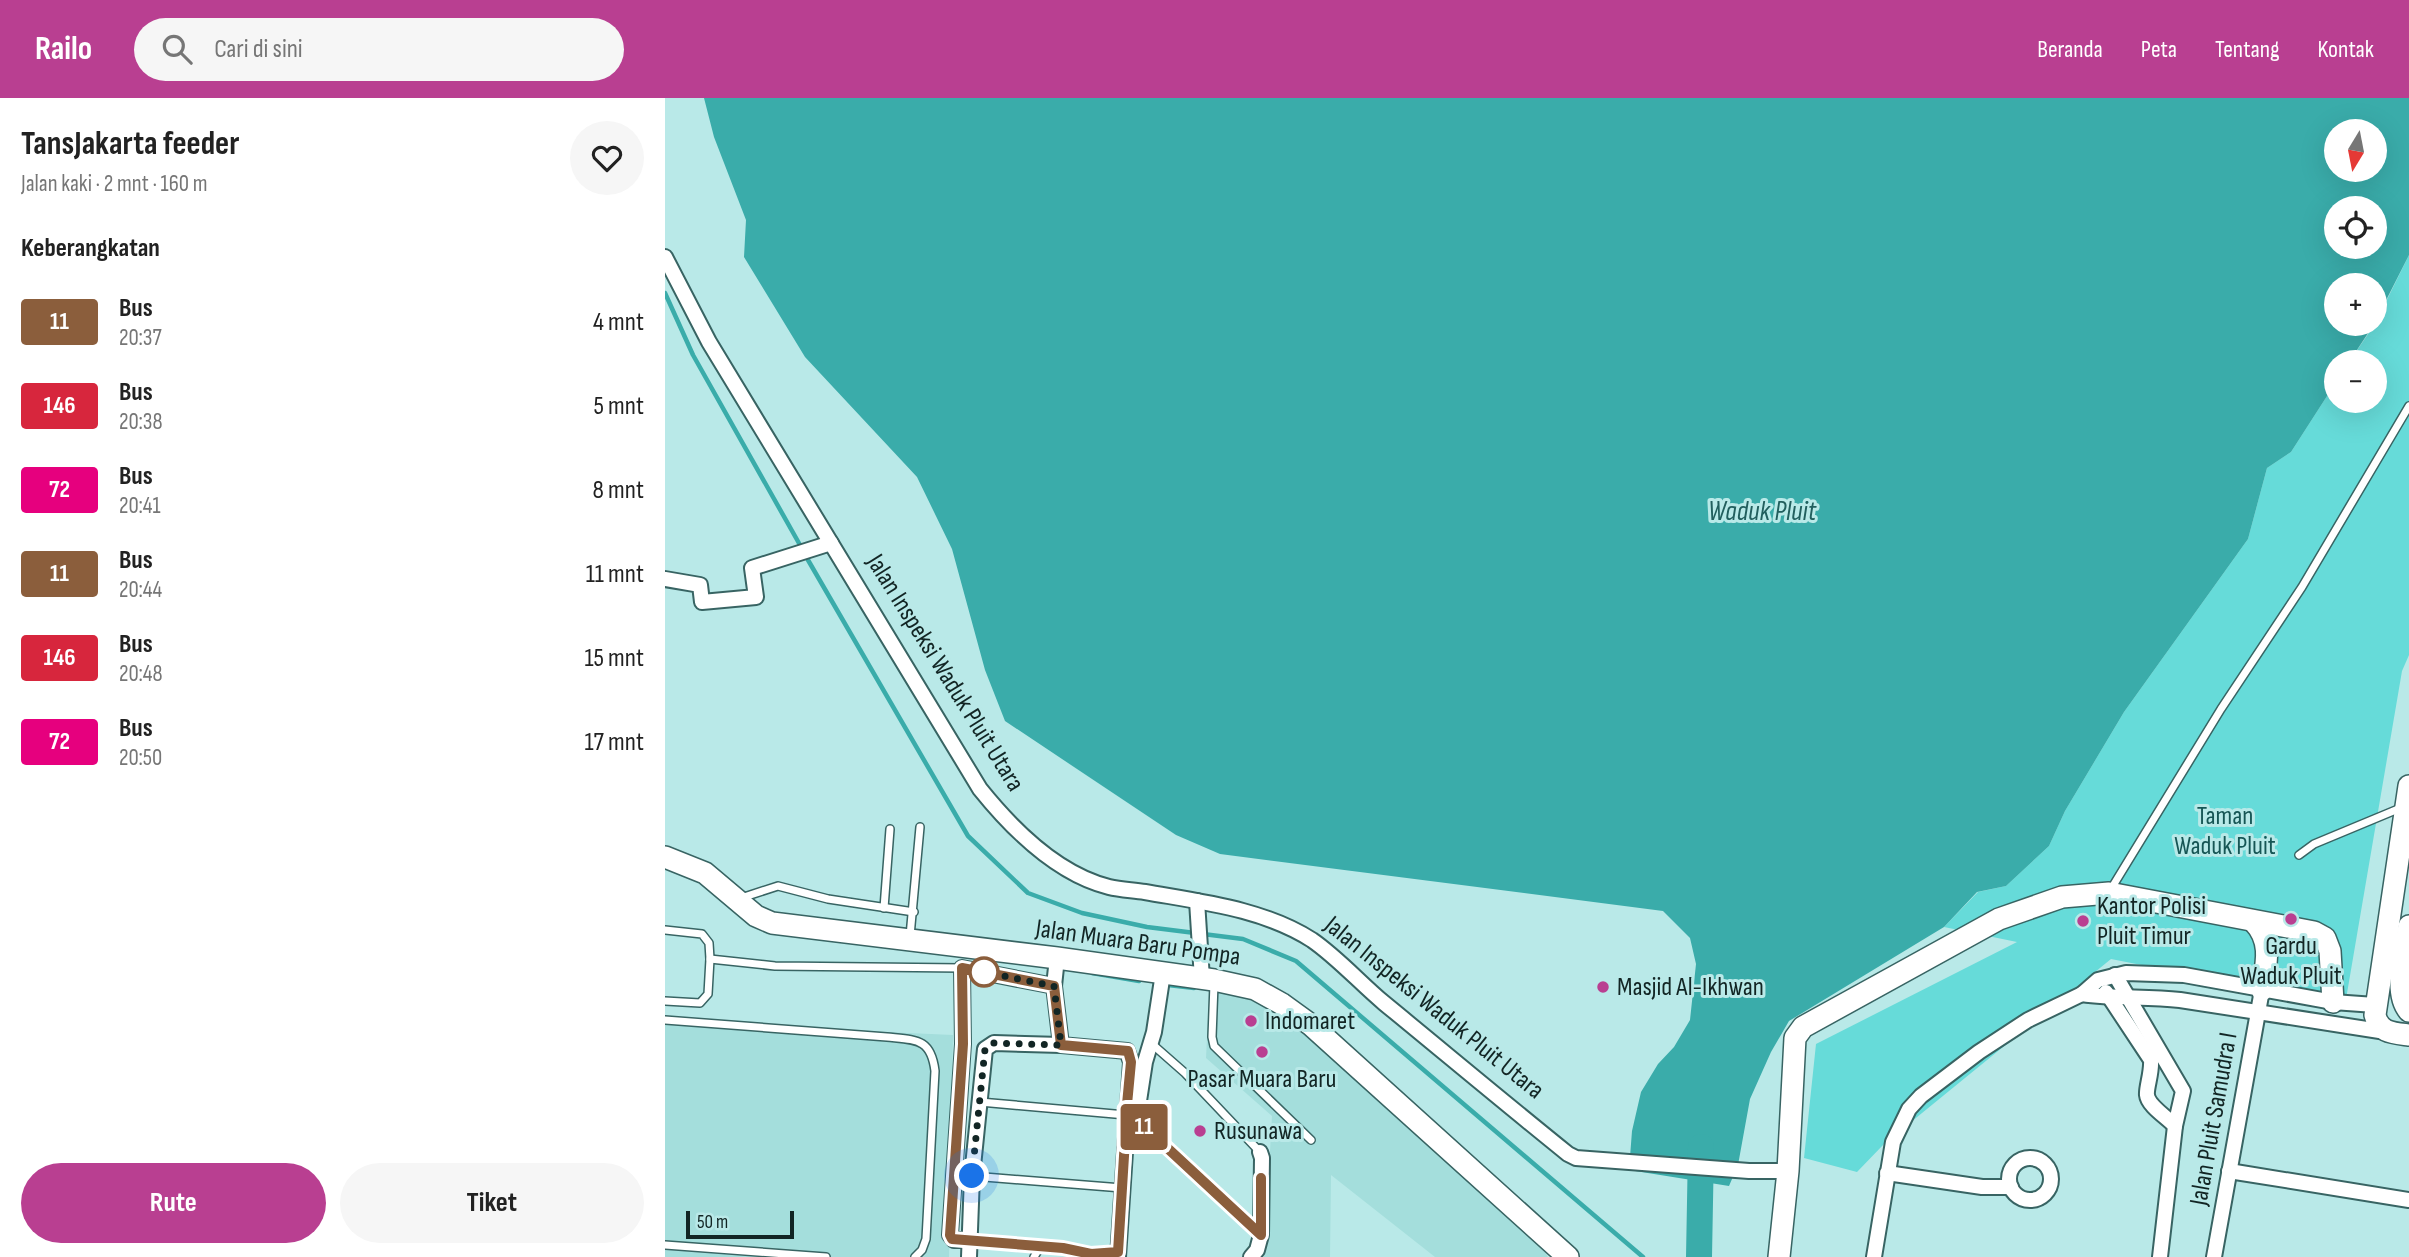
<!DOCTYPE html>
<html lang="id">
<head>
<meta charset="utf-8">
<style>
	:root { --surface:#fff; --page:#f6f6f6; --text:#222; --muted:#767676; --accent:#b93f91 }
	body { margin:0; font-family:"Sofia Sans Condensed",sans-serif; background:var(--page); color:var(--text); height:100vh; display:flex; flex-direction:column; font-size:26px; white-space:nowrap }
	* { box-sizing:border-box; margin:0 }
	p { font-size:23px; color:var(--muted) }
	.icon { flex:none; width:38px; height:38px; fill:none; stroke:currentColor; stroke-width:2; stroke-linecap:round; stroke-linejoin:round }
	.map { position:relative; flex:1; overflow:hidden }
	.sheet { display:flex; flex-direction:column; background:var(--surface); width:665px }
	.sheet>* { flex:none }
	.badge { padding:0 14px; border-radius:5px; font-size:24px; line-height:46px }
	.needle { width:46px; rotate:190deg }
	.fabs { position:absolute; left:1659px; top:21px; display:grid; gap:14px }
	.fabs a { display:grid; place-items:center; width:63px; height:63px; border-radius:50%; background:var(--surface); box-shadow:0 7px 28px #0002; font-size:35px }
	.scale { position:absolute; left:21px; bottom:18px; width:108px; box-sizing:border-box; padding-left:7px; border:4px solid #122524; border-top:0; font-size:19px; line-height:24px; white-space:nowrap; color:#122524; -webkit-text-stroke:5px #b9e9e8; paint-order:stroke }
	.you { position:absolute; width:35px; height:35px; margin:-18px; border:5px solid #fff; border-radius:50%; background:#1a73e8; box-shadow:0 0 0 10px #1a73e833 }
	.map>.badge { position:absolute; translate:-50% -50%; box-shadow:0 0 0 4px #fff }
	h2 { padding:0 21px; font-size:26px; line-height:63px }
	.round { display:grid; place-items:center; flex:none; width:74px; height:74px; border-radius:37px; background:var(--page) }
	.overview { display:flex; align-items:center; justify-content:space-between; height:119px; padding:0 21px }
	h1 { font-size:33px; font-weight:700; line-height:52px }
	.primary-button { display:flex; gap:14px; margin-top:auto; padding:14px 21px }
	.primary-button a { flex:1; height:80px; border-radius:42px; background:var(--accent); color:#fff; font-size:28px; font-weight:700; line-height:80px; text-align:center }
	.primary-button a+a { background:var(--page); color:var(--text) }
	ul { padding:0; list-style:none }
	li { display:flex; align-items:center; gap:21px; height:84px; padding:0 21px }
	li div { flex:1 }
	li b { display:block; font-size:26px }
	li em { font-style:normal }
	li .badge { min-width:77px; font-weight:700; text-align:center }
	header { display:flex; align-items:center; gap:42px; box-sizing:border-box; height:98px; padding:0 35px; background:var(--accent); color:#fff }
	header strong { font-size:33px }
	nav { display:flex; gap:38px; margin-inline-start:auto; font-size:24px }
	.search { width:490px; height:63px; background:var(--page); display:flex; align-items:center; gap:18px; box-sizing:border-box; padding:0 24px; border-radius:38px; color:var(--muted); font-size:26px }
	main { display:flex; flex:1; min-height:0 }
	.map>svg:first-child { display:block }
	.built { fill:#a4dedc }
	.green { fill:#66dbd9 }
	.water { fill:#3aacaa; fill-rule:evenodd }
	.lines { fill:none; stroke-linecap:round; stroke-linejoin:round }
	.stream { stroke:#3aacaa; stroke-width:4.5 }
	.river { stroke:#3aacaa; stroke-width:26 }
	.lane-casing { stroke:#386463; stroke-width:10 }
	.street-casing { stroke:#386463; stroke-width:18 }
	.secondary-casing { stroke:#386463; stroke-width:24 }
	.lane { stroke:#fff; stroke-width:7 }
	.street { stroke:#fff; stroke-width:14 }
	.secondary { stroke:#fff; stroke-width:21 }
	.line-casing { stroke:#fff; stroke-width:16 }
	.line { stroke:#8b5e3c; stroke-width:10 }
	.walk { stroke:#122524; stroke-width:7; stroke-dasharray:0 12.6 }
	.poi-dot { fill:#b93f91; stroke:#b9e9e8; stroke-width:2.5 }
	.stop-dot { fill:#fff; stroke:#8b5e3c; stroke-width:3.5 }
	.labels { text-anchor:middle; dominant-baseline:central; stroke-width:6; stroke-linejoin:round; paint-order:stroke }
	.street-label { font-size:26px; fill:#122524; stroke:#b9e9e8 }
	.park-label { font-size:26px; fill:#165655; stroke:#b9e9e8 }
	.poi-label { font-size:26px; fill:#122524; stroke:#b9e9e8; text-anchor:start }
	.water-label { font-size:28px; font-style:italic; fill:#225f5e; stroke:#b9e9e8 }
</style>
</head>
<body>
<header>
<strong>Railo</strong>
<div class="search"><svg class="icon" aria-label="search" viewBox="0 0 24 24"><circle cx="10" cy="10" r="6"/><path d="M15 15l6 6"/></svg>Cari di sini</div>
<nav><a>Beranda</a><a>Peta</a><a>Tentang</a><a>Kontak</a></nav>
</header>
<main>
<section class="sheet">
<div class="overview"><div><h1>TansJakarta feeder</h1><p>Jalan kaki · 2 mnt · 160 m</p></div><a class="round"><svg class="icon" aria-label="heart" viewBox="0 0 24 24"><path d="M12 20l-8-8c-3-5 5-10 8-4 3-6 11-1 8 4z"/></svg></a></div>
<h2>Keberangkatan</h2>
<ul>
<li><span class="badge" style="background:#8b5e3c;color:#fff">11</span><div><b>Bus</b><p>20:37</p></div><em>4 mnt</em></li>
<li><span class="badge" style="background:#d7263d;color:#fff">146</span><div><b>Bus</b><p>20:38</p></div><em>5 mnt</em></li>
<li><span class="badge" style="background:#e6007e;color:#fff">72</span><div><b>Bus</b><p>20:41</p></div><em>8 mnt</em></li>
<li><span class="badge" style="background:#8b5e3c;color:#fff">11</span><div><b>Bus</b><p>20:44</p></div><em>11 mnt</em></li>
<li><span class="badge" style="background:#d7263d;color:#fff">146</span><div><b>Bus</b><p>20:48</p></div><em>15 mnt</em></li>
<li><span class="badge" style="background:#e6007e;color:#fff">72</span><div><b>Bus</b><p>20:50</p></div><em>17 mnt</em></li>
</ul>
<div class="primary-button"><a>Rute</a><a>Tiket</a></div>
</section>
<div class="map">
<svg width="1744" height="1159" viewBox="0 0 1744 1159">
	<rect width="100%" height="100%" fill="#b9e9e8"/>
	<g class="built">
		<polygon points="545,882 635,921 874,1144 883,1159 770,1159 666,1077 665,1159 599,1159 607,1018 541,960"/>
		<polygon points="0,924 288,937 284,1159 0,1159"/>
	</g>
	<polygon class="green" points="1744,157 1744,557 1737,573 1680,907 1446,861 1219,1046 1192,1074 1139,1060 1151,946 1352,844 1279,829 1313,794 1341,788 1384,748 1400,713 1459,614 1583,441 1602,370 1626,354 1671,284 1671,303 1710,303 1710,264 1684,264 1710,226"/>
	<path class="water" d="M 39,0 L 1744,0 L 1744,157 L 1710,224 L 1710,187 L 1671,187 L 1671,226 L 1709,226 L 1684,264 L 1671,264 L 1671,284 L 1626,354 L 1602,370 L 1583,441 L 1459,614 L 1400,713 L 1384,748 L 1341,788 L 1312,794 L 1279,829 L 1124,923 L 1106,954 L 1085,1001 L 1073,1067 L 1064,1088 L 964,1072 L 967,1033 L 976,994 L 993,966 L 1009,949 L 1025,922 L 1031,866 L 1025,840 L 998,813 L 555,756 L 511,737 L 340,623 L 320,572 L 287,451 L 252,379 L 140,259 L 79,159 L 81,122 L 49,39 ZM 1671,33 L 1710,33 L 1710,72 L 1671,72 ZM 1671,110 L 1710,110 L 1710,149 L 1671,149 Z"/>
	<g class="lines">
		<g class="stream">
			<polyline points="0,195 28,257 135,447"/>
			<polyline points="143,462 303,738 363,795 417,815 482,829 578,841 631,863 978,1159"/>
			<polyline points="427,875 474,883"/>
			<polyline points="503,887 529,890"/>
		</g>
		<polyline class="river" points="1034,1159 1036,1049"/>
		<defs>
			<g id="lane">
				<polyline points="1634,757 1649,746 1738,709"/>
				<polyline points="1446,791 1556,611 1637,489 1744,308"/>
				<polyline points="76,800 113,788 163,801 249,814"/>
				<polyline points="219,810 225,731"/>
				<polyline points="0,832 37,836 44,845 45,861 43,896 35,905 0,903"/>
				<polyline points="245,838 255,729"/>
				<polyline points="45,861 110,868 297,870"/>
				<polyline points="549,886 547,939 549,948 646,1042"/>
				<path d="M 0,922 L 222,939 C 251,942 266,940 270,973 L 261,1141 L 257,1152 L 250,1159"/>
				<polyline points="487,946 520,975 595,1054"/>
				<polyline points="315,1004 461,1017"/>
				<polyline points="472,1016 473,1022 484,1033 595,1137"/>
				<polyline points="307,1078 457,1090"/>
				<polyline points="305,1142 399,1150 426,1156 453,1154"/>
				<polyline points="0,1147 161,1159"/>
				<polyline points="369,1159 375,1149"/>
			</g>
			<g id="street">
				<path d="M 0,159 L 44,244 L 315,691 C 348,732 392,776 444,789 C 456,792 468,792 480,794 C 536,804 599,811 647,842 C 673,860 695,885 719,905 C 780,955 841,1006 903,1056 L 911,1060 L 1084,1073 L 1123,1073"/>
				<polyline points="0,481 35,487 37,504 91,499 87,470 166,445"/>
				<polyline points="532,803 537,881"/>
				<polyline points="1450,877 1518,993 1510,1028 1495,1159"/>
				<polyline points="389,888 396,947"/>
				<path d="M 1441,894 L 1486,962 C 1487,975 1481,990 1482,997 C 1483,1008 1503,1020 1510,1028"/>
				<path d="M 1417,896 C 1450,901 1482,898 1515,902 L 1721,934"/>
				<polyline points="461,1017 472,1016 480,964 489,934 498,875"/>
				<circle cx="1365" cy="1081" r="21"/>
				<polyline points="1564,1073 1744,1102"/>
				<polyline points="1222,1075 1317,1089 1346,1089"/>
				<polyline points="305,1142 289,1142 285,1137 298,946 297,870 389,888 392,860"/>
				<polyline points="304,1159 307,1078 320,951 329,945 396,947 462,953 466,964 453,1159"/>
				<polyline points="586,1159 592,1152 596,1137 597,1060 595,1054"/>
				<polyline points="1209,1159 1228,1044 1244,1011 1256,998 1314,954 1363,922 1417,896 1433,882 1461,875 1519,877 1668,904 1710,907"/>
				<polyline points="1549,1159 1597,892"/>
			</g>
			<g id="secondary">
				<path d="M 1744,688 L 1710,917 C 1714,935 1728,935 1744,937"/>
				<polyline points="0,759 40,775 91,818 107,825 392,860 549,882 590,891 617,906 646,927 903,1159"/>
				<path d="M 1589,824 C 1608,844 1601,867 1597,892"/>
				<path d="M 1744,828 C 1740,851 1728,895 1744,913"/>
				<polyline points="1114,1159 1123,1073 1130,940 1138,929 1334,821 1397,799 1444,795 1649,834 1660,840 1665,853 1668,904"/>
			</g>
		</defs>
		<use href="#lane" class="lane-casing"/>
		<use href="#street" class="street-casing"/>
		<use href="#secondary" class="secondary-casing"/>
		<use href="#lane" class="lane"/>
		<use href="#street" class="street"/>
		<use href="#secondary" class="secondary"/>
	</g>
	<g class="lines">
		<defs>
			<polyline id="line" points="460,1042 453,1154 426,1156 398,1150 287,1141 285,1137 298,946 297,870 389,888 396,947 463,953 466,964 461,1017 472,1016 474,1023 484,1033 596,1137 596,1080"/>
		</defs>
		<use href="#line" class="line-casing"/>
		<use href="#line" class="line"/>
		<polyline class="walk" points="307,1078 320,951 328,945 396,947 389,888 319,874"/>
	</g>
	<g class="poi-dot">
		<circle cx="1626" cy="821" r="7"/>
		<circle cx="1418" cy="823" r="7"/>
		<circle cx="938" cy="889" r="7"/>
		<circle cx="586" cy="923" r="7"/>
		<circle cx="597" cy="954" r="7"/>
		<circle cx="535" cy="1033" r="7"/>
	</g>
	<circle class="stop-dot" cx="319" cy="874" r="14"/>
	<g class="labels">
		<g class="street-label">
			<text transform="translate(280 575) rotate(58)">Jalan Inspeksi Waduk Pluit Utara</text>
			<text transform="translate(473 845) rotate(8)">Jalan Muara Baru Pompa</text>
			<text transform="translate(769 910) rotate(39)">Jalan Inspeksi Waduk Pluit Utara</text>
			<text transform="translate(1549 1021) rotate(-80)">Jalan Pluit Samudra I</text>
		</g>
		<g class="park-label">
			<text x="1560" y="718">Taman<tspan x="1560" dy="30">Waduk Pluit</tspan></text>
		</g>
		<g class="poi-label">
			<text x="1432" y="808">Kantor Polisi<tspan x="1432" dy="30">Pluit Timur</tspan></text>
			<text x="1626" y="848" text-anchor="middle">Gardu<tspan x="1626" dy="30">Waduk Pluit</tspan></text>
			<text x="952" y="889">Masjid Al-Ikhwan</text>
			<text x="600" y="923">Indomaret</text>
			<text x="597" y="981" text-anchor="middle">Pasar Muara Baru</text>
			<text x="549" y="1033">Rusunawa</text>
		</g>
		<g class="water-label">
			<text x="1097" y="413">Waduk Pluit</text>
		</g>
	</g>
</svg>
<div class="fabs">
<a><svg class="needle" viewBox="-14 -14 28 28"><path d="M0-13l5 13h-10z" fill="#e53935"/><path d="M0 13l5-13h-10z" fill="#767676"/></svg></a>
<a><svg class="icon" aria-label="locate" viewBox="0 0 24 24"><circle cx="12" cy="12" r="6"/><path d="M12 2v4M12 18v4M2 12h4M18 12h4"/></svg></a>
<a>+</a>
<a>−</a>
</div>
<div class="scale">50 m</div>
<div class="you" style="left:307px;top:1078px"></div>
<b class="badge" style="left:479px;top:1029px;background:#8b5e3c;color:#fff">11</b>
</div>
</main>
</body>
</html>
